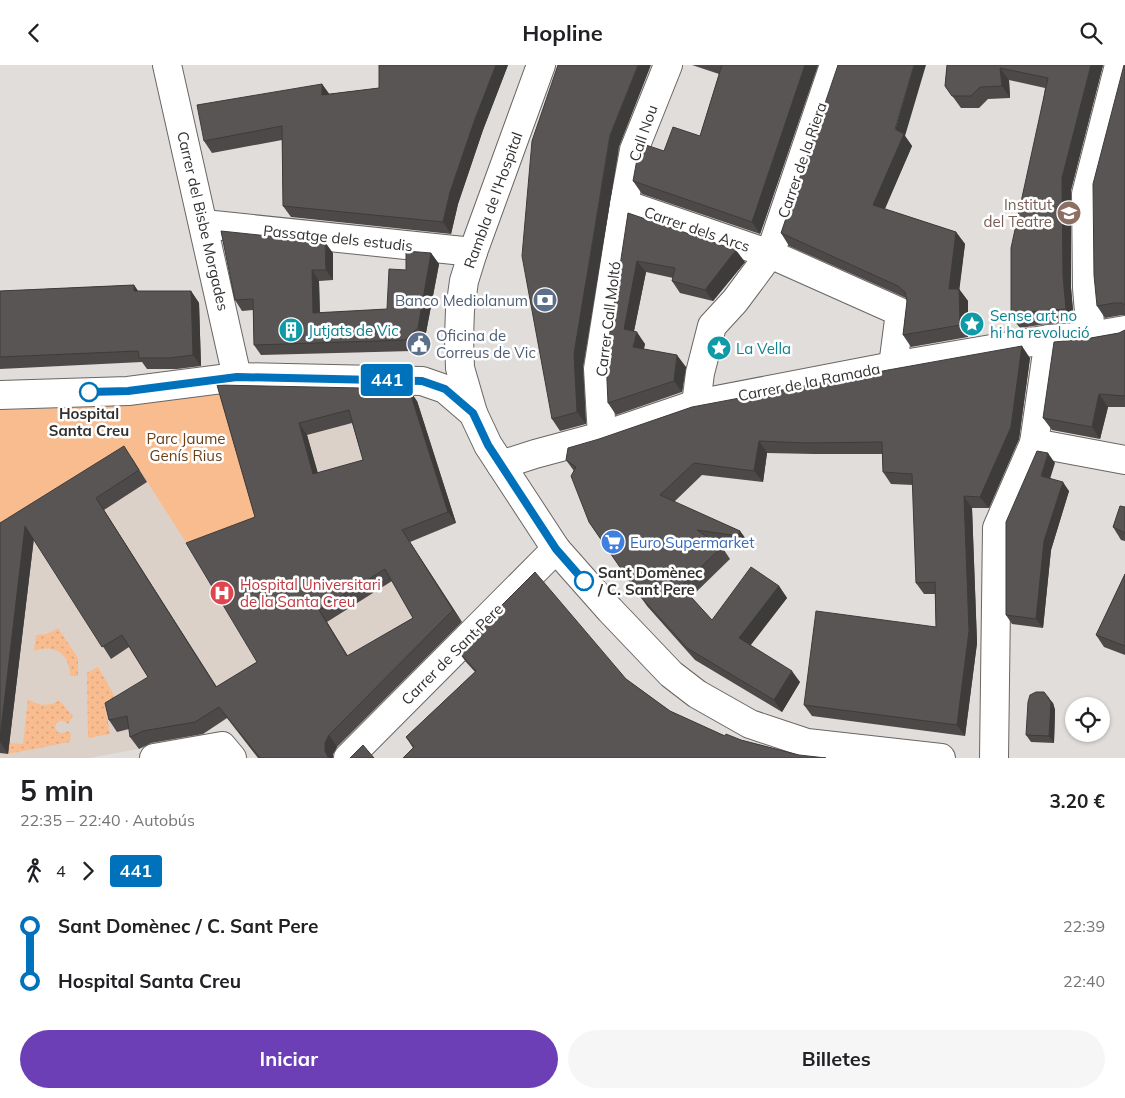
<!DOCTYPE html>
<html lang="es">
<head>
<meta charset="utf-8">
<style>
	:root { --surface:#fff; --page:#f6f6f6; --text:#202124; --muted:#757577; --accent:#6c3fb7 }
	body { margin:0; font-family:Mulish,sans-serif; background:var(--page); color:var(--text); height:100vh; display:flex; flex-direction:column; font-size:19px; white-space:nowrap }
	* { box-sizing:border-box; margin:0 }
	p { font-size:16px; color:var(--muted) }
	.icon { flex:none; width:28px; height:28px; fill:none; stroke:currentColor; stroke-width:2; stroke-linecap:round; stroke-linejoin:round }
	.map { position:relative; height:693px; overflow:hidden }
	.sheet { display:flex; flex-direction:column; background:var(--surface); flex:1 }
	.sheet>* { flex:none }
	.badge { padding:0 10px; border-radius:4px; font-size:18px; line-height:32px }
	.fabs { position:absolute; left:1065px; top:632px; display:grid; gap:10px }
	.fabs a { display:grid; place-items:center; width:45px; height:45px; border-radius:50%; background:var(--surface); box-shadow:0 1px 4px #0004; font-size:25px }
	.map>.badge { position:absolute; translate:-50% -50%; box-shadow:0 0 0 2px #fff }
	.legs { display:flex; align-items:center; gap:8px; height:55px; padding:0 20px; font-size:16px }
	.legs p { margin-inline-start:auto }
	.summary { display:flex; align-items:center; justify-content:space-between; height:85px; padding:0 20px }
	h1 { font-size:28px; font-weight:700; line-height:38px }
	.primary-button { display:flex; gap:10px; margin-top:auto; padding:10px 20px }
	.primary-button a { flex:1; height:58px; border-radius:30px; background:var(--accent); color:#fff; font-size:20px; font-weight:700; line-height:58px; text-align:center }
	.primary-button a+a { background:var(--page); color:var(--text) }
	ul { padding:0 20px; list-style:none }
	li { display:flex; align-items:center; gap:18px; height:55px; font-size:19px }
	li i { display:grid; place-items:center; width:8px; height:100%; margin:0 6px; background:currentColor }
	li i::after { content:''; width:12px; height:12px; margin:-6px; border:4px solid; border-radius:50%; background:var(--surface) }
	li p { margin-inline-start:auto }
	li:first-child i { background:linear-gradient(#0000 50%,currentColor 0) }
	li:last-child i { background:linear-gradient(currentColor 50%,#0000 0) }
	header { display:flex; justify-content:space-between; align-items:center; height:65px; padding:0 20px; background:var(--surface); font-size:22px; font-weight:700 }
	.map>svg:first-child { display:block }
	.built { fill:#dbd1c9 }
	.grass { fill:url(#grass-dots) }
	.park { fill:#f9bc8f }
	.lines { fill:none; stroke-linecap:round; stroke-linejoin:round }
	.minor-casing { stroke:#696664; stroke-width:30 }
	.minor { stroke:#fff; stroke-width:28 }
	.wall { fill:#4d4948; fill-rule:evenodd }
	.shaded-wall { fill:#3e3c3b }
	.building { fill:#595554; stroke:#3e3c3b; fill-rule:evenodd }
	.line-1-casing { stroke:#fff; stroke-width:11 }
	.line-1 { stroke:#0072bc; stroke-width:8 }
	.stop-1-dot { fill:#fff; stroke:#0072bc; stroke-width:2.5 }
	.labels { text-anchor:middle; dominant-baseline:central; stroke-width:5; stroke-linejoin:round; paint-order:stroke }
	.street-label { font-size:15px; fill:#333130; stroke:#fff }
	.education-label { font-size:15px; fill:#785e54; stroke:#fff; text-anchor:end }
	.service-label { font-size:15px; fill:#4e5e75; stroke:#fff; text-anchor:end }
	.culture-label { font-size:15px; fill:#0d838f; stroke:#fff; text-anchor:start }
	.stop-label { font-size:15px; font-weight:bold; fill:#333130; stroke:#fff }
	.park-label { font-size:15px; fill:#6c3e15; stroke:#fff }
	.shop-label { font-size:15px; fill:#366cbe; stroke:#fff; text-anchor:start }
	.health-label { font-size:15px; fill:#be3a42; stroke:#fff; text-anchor:start }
</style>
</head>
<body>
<header><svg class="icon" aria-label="back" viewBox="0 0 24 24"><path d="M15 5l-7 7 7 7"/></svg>Hopline<svg class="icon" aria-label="search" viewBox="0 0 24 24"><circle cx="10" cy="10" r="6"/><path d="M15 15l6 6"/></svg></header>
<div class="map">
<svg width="1125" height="693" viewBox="0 0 1125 693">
	<defs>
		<pattern id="grass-dots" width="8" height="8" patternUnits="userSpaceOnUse" patternTransform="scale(1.25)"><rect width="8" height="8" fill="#f9bc8f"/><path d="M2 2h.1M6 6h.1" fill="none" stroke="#d6a27c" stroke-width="1.8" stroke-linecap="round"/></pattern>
	</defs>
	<rect width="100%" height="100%" fill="#e1dddb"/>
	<polygon class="built" points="225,332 417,336 456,458 411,477 468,567 336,693 258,693 227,654 196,673 90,693 0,693 0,475 132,393 194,489"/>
	<g class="grass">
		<path d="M 58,563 L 78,593 L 78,611 L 70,611 C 70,589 55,578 34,586 L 36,570 L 47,569 Z"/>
		<polygon points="98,602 119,639 106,646 110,669 88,673 87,608"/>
		<path d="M 28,634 C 37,640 50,643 59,635 L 73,651 L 68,659 C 64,655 62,655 57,657 C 54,662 55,665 59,668 L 64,668 L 67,666 L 71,669 L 70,677 L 8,689 L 9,678 L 23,679 Z"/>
	</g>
	<polygon class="park" points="223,323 263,464 194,490 132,393 0,475 0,345 110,341"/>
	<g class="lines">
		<defs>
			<g id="minor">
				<polyline points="167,0 237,312"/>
				<polyline points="541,0 473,187 464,216 460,245 459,273 460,303 473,348 488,380 556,484 610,545 671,609 697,629 750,659 807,678 941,693"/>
				<polyline points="624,139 770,189 900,247 893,301"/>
				<polyline points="204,159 473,187"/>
				<polyline points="1091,271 1087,223 1086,129 1119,0"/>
				<polyline points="0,330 128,326 237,312 422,316 445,324 473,348"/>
				<polyline points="696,339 700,308 712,261 735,236 770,189 834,0"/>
				<polyline points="602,371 598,304 624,139 634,85 668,0"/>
				<polyline points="1034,378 1125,395"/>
				<polyline points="501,400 535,389 602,371 696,339 893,301 1049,274 1091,271 1125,265"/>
				<polyline points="154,693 222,681 232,693"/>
				<polyline points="348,693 556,484"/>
				<polyline points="994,693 997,463 1034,378 1049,274"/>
			</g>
		</defs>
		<use href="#minor" class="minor-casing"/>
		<use href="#minor" class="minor"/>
	</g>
	<g class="wall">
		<polygon points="379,0 508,0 483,65 458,139 451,169 291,152 283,141 282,75 212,88 204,76 322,19 329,29 379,23"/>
		<polygon points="692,0 818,0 760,169 642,129 633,116 664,86 700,71 719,9"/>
		<polygon points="947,0 1103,0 1071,125 1071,223 1074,257 1046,259 1020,263 1011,251 1045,23 1009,15 1010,33 988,34 979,43 961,43 945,21"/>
		<polygon points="1125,0 1125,250 1122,250 1105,253 1097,241"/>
		<polygon points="905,71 912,81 885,144 956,167 965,179 959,224 968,236 968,272 911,282 903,270 907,236 906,233 789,181 781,168"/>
		<polygon points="619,82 583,302 586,359 560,366 552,354"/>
		<polygon points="628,148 745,197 713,236 680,228 672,216 673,213 646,207 634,266 645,279 644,284 686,302 682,327 616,350 608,338"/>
		<polygon points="333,188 333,215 319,216 320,248 387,244 406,205 431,188 439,199 425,273 412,286 261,290 254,280 253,245 242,246 235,235"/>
		<polygon points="134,220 138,226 191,226 199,238 201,301 177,304 147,304 142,297 0,304 0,226"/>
		<polygon points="1125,265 1125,342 1108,342 1100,374 1052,365 1043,353 1085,274 1119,268"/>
		<polygon points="1030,293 1019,374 989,443 972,443 977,578 965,671 812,651 804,640 936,562 935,529 924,529 916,518 913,420 891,419 883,407 882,389 814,389 767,388 763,417 702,410 674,437 740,466 748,477 747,482 716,478 722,482 730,494 691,532 712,555 779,521 787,533 750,580 800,617 782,647 695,595 647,541 589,457 574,406 566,395"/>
		<path d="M 217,320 L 417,336 L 456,458 L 410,477 L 462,557 L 337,682 L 333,689 L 333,693 L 258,693 L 227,653 L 203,669 L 151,678 L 139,684 L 130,672 L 129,664 L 117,667 L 109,655 L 148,612 L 129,582 L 111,594 L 34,473 L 8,689 L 0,688 L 0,458 L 132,393 L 147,417 L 104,445 L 217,622 L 257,597 L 255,452 ZM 352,358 L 363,395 L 318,408 L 307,370 ZM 392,516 L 413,553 L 348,591 L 327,557 Z"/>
		<polygon points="1055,398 1050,413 1069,426 1051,485 1043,563 1012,559 1006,550"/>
		<polygon points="1125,442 1125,476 1121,475 1113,462"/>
		<polygon points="1125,509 1125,590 1104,582 1096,570"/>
		<polygon points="457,585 626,614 670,646 725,671 799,690 413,683 406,672 475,607 466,597"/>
		<polygon points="1053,638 1055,645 1054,678 1031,677 1026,670"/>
	</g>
	<g class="shaded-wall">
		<polygon points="496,0 508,0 483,65 458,139 451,169 443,157 450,127 475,54"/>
		<polygon points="638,0 651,0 619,82 583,302 586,359 577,347 574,289 610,70"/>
		<polygon points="805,0 818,0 760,169 752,157"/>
		<polygon points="914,0 926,0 905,71 912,81 881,152 873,140"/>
		<polygon points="1091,0 1103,0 1071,125 1071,223 1074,257 1066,244 1063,211 1062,113"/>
		<polygon points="1000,3 1009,15 1010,33 1002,21"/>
		<polygon points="322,19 330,30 322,30"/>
		<polygon points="956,167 965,179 958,236 949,224"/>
		<polygon points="325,177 333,188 333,215 326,205"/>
		<polygon points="736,185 745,197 713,236 705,225"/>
		<polygon points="431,188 439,199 425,273 418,263"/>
		<polygon points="637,196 646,207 632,276 624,264"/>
		<polygon points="312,205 319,216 320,259 313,248"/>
		<polygon points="134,220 142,232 134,226"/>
		<polygon points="959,224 968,236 968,272 960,260"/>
		<polygon points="191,226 199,238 201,301 193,290"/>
		<polygon points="637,267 645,279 641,293 633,282"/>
		<polygon points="1022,281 1030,293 1019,374 989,443 980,432"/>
		<polygon points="677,290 686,302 682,327 674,316"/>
		<polygon points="409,324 417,336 456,458 448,447"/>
		<polygon points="1099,329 1108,342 1100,374 1092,362"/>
		<polygon points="299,358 307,370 321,421 313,409"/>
		<polygon points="759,376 767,388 763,417 754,406"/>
		<polygon points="1048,388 1055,398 1048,420 1041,411"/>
		<polygon points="1063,417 1069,426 1051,485 1043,563 1036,554 1044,476"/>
		<polygon points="964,431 972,443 977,578 965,671 957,660"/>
		<polygon points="96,433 104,445 224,634 216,622"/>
		<polygon points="25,461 34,472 8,689 0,677 0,673"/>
		<polygon points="402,465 410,477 462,557 453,545"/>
		<polygon points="740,466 748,477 747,482 738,471"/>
		<polygon points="779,521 787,533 747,585 739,573"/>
		<polygon points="319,545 327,557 355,603 347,591"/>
		<polygon points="792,606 800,617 782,647 774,635"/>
		<polygon points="1048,632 1053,638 1055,645 1054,678 1049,671"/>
		<polygon points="329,670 337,682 333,689 333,693 329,693 325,686 325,678"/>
	</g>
	<g class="building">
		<polygon points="379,0 496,0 475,54 450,127 443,157 283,141 282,61 204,76 197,40 322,19 322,30 379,23"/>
		<polygon points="558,0 638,0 610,70 574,289 577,347 552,354 522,191 532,76"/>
		<polygon points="722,0 805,0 752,157 633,116 640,78 664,86 673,62 700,71"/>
		<polygon points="838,0 914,0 895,64 904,69 873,140 956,167 949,224 959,224 960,260 903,270 907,236 905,227 898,221 781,168"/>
		<polygon points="947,0 1091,0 1062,113 1063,211 1066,244 1038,246 1011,251 1011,183 1048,13 1000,3 1002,21 980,22 971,31 952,31 945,21"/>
		<polygon points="1124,0 1125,0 1125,240 1122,238 1114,238 1097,241 1094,210 1093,119"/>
		<polygon points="628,148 736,185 705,225 672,216 675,203 637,196 624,264 637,267 633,282 677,290 674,316 608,338 606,293"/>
		<polygon points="221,166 325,177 326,205 312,205 313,248 387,244 389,204 406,205 406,186 431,188 418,263 405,275 254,280 253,234 235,235"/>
		<polygon points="134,220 134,226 191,226 193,290 169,293 139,293 138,286 0,292 0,226"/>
		<polygon points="1125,265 1125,331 1099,329 1092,362 1043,353 1054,277 1085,274 1119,268"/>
		<polygon points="1022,281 1011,362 980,432 964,431 969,566 957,660 804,640 816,546 936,562 935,517 916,518 912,409 883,407 882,377 806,378 759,376 754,406 694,398 660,430 740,466 738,471 697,465 722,482 681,521 712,555 751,502 779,521 739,573 792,606 774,635 687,583 639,530 589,457 571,411 576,402 566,395 568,383 599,374 692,342 888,305"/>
		<path d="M 217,320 L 409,324 L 448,447 L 402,465 L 453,545 L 329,670 L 325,678 L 325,686 L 328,692 L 330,693 L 260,693 L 219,642 L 195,657 L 143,666 L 130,672 L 127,651 L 109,655 L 105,638 L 148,612 L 122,570 L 102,582 L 25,461 L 0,673 L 0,458 L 124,381 L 139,405 L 96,433 L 216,622 L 257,597 L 186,478 L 255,452 ZM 349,345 L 363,395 L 313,409 L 299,358 ZM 385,504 L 413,553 L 347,591 L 319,545 Z"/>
		<polygon points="1037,386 1048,388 1041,411 1063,417 1044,476 1036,554 1006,550 1006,457"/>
		<polygon points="1120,441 1125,442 1125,468 1113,462"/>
		<polygon points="535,507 626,614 670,646 725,671 726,669 741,675 799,690 826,693 403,693 414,682 406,672 476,606 457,585"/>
		<polygon points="1125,509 1125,581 1096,570"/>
		<polygon points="1036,627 1044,627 1048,632 1051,638 1049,671 1026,670 1028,637 1030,630"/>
		<polygon points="363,680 374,693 350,693"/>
	</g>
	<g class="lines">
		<defs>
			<polyline id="line-1" points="89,327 128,326 237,312 422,316 445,324 473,348 488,380 556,484 584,516"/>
		</defs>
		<use href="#line-1" class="line-1-casing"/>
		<use href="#line-1" class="line-1"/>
	</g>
	<defs>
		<symbol id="university-disc" viewBox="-11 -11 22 22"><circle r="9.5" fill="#8d6e63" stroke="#fff"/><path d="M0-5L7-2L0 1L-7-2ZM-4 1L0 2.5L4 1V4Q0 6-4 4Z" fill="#fff"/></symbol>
		<symbol id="bank-disc" viewBox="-11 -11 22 22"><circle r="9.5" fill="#5c6f8a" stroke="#fff"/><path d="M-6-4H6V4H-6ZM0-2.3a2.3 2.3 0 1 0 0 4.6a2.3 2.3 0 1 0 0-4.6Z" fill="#fff"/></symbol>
		<symbol id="sight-disc" viewBox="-11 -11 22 22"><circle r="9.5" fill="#0f9aa8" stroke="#fff"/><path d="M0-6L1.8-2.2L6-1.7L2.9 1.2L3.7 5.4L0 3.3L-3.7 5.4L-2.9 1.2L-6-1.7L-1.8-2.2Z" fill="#fff"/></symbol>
		<symbol id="building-disc" viewBox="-11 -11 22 22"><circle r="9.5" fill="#0f9aa8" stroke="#fff"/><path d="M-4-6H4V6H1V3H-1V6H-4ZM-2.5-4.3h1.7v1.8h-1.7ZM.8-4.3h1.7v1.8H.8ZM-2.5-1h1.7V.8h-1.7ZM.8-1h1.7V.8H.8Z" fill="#fff"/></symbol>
		<symbol id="civic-disc" viewBox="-11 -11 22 22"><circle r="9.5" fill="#5c6f8a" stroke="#fff"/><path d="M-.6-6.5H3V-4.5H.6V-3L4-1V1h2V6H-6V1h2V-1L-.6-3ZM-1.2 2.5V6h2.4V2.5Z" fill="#fff"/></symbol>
		<symbol id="supermarket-disc" viewBox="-11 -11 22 22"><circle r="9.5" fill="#3f7fe0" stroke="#fff"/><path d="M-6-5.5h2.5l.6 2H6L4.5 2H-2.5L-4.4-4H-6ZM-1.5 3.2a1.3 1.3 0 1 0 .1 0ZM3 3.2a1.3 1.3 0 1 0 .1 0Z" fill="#fff"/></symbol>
		<symbol id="hospital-disc" viewBox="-11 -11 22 22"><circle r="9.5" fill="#e0444e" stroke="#fff"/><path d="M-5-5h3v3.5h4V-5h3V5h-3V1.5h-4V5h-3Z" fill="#fff"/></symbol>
	</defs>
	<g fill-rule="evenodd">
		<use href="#university-disc" x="1055" y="134" width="28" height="28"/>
		<use href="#bank-disc" x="531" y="221" width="28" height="28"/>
		<use href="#sight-disc" x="958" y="245" width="28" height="28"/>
		<use href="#building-disc" x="277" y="251" width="28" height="28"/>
		<use href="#civic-disc" x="405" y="265" width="28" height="28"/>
		<use href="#sight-disc" x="705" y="269" width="28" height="28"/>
		<use href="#supermarket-disc" x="599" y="463" width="28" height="28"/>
		<use href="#hospital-disc" x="208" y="514" width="28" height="28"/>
	</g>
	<g class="stop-1-dot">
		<circle cx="89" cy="327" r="9"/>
		<circle cx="584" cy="516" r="9"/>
	</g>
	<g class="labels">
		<g class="street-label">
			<text transform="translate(643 68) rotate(-71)">Call Nou</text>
			<text transform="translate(802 95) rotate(-71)">Carrer de la Riera</text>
			<text transform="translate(493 135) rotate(-70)">Rambla de l'Hospital</text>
			<text transform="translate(203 156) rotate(77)">Carrer del Bisbe Morgades</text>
			<text transform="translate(697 164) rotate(19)">Carrer dels Arcs</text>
			<text transform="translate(338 173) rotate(6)">Passatge dels estudis</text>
			<text transform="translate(608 254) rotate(-83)">Carrer Call Moltó</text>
			<text transform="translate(809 317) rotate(-11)">Carrer de la Ramada</text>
			<text transform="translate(452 589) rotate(-45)">Carrer de Sant Pere</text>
		</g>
		<g class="education-label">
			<text x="1052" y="139">Institut<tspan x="1052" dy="17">del Teatre</tspan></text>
		</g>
		<g class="service-label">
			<text x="528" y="235">Banco Mediolanum</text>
			<text x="436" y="270" text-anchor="start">Oficina de<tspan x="436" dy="17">Correus de Vic</tspan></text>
		</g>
		<g class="culture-label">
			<text x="990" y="250">Sense art no<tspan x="990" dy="17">hi ha revolució</tspan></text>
			<text x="308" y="265">Jutjats de Vic</text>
			<text x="736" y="283">La Vella</text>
		</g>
		<g class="stop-label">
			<text x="89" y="348">Hospital<tspan x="89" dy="17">Santa Creu</tspan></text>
			<text x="598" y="507" text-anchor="start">Sant Domènec<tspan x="598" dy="17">/ C. Sant Pere</tspan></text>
		</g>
		<g class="park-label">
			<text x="186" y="373">Parc Jaume<tspan x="186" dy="17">Genís Rius</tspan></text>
		</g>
		<g class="shop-label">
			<text x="630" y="477">Euro Supermarket</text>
		</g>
		<g class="health-label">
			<text x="240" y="519">Hospital Universitari<tspan x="240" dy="17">de la Santa Creu</tspan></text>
		</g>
	</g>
</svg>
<div class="fabs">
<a><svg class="icon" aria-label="locate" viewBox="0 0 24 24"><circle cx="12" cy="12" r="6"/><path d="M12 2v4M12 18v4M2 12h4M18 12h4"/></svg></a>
</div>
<b class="badge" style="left:387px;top:315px;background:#0072bc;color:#fff">441</b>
</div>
<section class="sheet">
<div class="summary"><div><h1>5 min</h1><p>22:35 – 22:40 · Autobús</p></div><b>3.20 €</b></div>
<div class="legs"><svg class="icon" aria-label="walk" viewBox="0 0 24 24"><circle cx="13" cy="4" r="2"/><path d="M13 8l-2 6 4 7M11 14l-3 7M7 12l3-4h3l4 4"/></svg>4<svg class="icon" aria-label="forward" viewBox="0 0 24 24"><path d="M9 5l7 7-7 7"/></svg><b class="badge" style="background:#0072bc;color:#fff">441</b></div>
<ul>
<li><i style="color:#0072bc"></i><b>Sant Domènec / C. Sant Pere</b><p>22:39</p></li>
<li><i style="color:#0072bc"></i><b>Hospital Santa Creu</b><p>22:40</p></li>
</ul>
<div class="primary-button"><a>Iniciar</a><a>Billetes</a></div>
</section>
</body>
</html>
